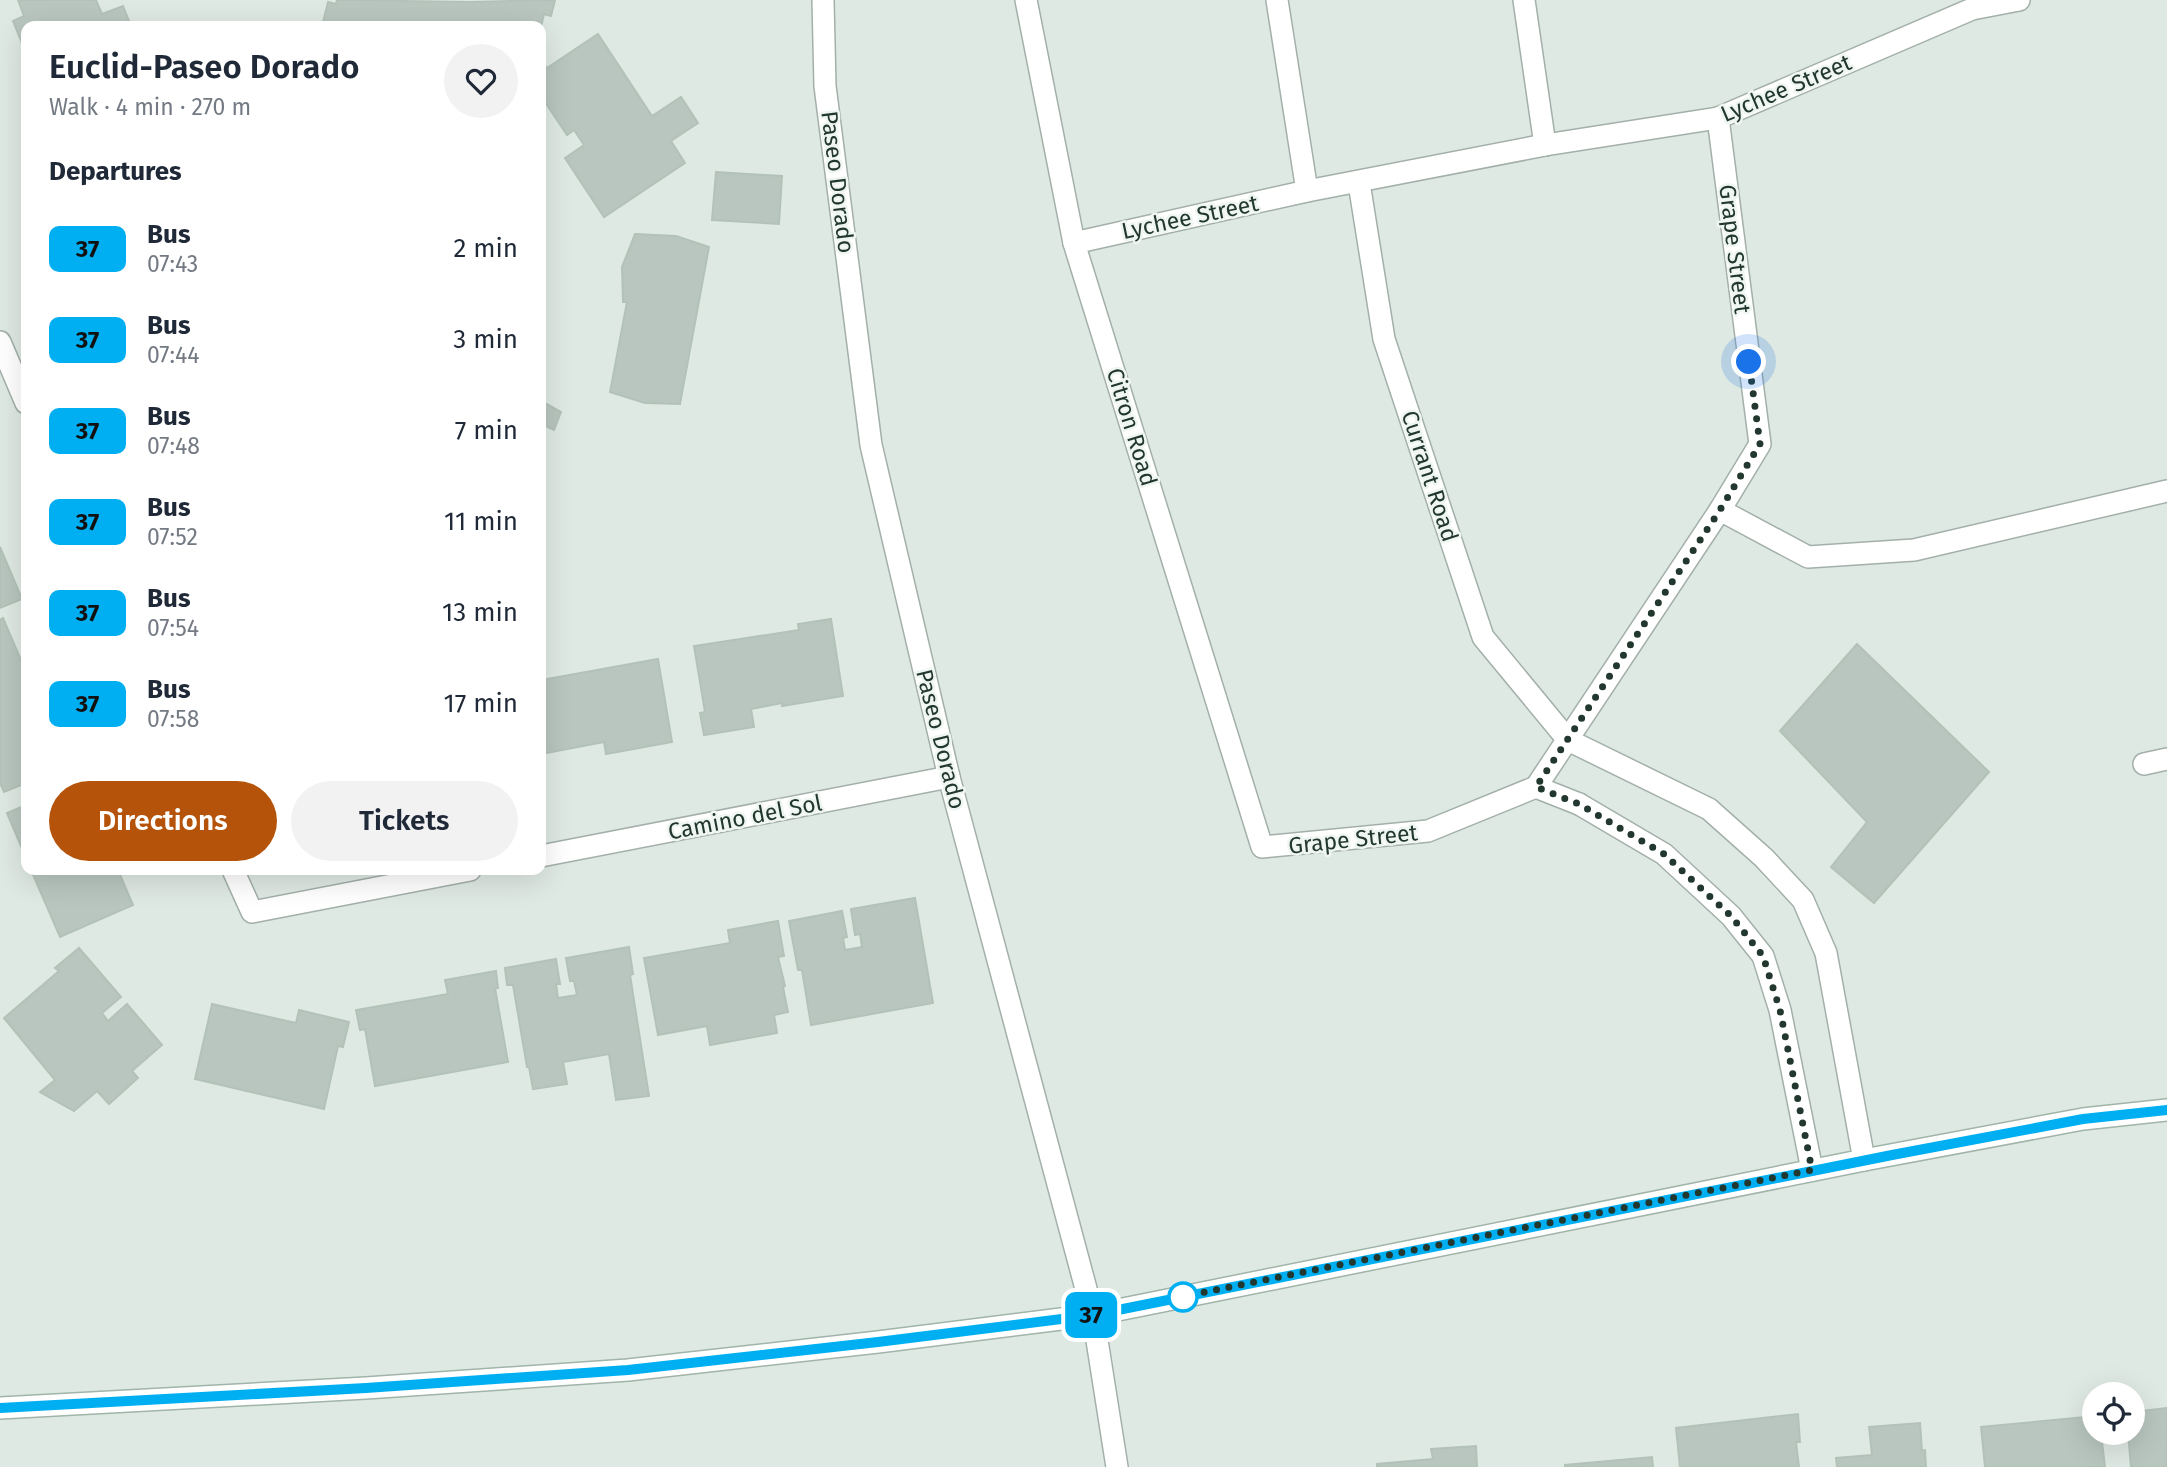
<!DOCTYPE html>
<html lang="en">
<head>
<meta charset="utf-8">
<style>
	:root { --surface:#fff; --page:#f2f2f3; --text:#1f2937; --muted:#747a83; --accent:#b45309 }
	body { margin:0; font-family:"Fira Sans",sans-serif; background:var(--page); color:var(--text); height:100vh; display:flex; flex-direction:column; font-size:26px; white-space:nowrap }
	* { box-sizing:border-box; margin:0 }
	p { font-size:23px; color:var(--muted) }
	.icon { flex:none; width:38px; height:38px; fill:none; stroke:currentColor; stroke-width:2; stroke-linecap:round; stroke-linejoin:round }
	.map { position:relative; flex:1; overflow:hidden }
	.panel { position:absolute; left:21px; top:21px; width:525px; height:854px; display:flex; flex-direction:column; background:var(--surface); border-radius:14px; box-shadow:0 7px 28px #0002 }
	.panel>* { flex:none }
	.badge { padding:0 14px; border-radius:10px; font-size:24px; line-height:46px }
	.controls { position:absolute; left:2082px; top:1382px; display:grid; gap:14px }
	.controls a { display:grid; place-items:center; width:63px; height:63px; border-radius:50%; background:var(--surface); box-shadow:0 7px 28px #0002; font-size:35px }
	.you { position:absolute; width:35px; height:35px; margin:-18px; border:5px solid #fff; border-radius:50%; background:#1a73e8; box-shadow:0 0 0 10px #1a73e833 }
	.map>.badge { position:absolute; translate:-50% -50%; box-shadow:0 0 0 4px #fff }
	h2 { padding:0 28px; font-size:26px; line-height:63px }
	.round { display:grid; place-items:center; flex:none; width:74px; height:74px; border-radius:37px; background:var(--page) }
	.summary { display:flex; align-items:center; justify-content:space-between; height:119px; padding:0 28px }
	h1 { font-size:33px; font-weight:600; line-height:52px }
	.action { display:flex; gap:14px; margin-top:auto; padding:14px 28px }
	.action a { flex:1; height:80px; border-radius:42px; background:var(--accent); color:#fff; font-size:28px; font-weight:600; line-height:80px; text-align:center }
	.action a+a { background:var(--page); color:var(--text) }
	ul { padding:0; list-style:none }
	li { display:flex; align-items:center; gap:21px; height:91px; padding:0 28px }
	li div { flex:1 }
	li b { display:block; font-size:26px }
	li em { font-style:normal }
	li .badge { min-width:77px; font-weight:700; text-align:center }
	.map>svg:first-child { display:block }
	.building { fill:#b8c6bf; stroke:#b3c2b9; stroke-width:2 }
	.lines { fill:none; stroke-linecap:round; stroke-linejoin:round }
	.lane-casing { stroke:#a3b0a9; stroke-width:24 }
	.street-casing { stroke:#a3b0a9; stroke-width:24 }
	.secondary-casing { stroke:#a0b4a9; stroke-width:24 }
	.lane { stroke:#fff; stroke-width:21 }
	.street { stroke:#fff; stroke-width:21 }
	.secondary { stroke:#fff; stroke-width:21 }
	.line-casing { stroke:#fff; stroke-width:16 }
	.line { stroke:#00aff2; stroke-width:10 }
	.walk { stroke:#22372e; stroke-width:7; stroke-dasharray:0 12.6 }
	.stop-dot { fill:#fff; stroke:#00aff2; stroke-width:3.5 }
	.labels { text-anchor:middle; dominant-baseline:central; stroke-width:5; stroke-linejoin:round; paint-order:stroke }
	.street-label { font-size:23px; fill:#22372e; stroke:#eff6f2 }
</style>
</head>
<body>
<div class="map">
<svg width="2167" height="1467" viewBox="0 0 2167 1467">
	<rect width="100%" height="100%" fill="#dfe9e3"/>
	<g class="building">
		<polygon points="18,0 96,0 102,14 123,6 131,26 26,26 26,53 13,21 24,16"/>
		<polygon points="337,0 470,2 555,0 551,16 544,14 541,27 322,26 328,2 336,4"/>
		<polygon points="598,34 652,116 681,97 698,123 671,141 685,163 604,217 565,158 584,145 574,130 567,135 541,96 541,66 544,64 547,68"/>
		<polygon points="716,172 782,176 779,224 712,220"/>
		<polygon points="635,234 676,236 709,247 680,404 645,403 610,392 627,302 623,302 622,267"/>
		<polygon points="541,401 561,412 554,430 541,424"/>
		<polygon points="0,547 22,599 0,608"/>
		<polygon points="3,618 26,672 26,783 4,792 0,783 0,620"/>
		<polygon points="831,619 843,696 782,706 782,703 751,709 754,727 704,735 700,713 705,712 694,646 799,630 798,624"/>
		<polygon points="1857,644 1989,772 1874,903 1831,867 1867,822 1780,731"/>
		<polygon points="658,659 672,742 606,754 604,742 541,754 541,680"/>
		<polygon points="26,805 26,858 7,813"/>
		<polygon points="31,870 118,870 133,905 60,937"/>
		<polygon points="915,898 933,1003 811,1025 802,970 798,970 789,921 842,911 847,937 843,938 845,950 862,947 860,934 855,935 851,909"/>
		<polygon points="778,921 784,956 778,957 785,986 783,987 788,1012 774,1015 777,1033 710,1045 707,1026 658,1035 644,958 730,943 728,930"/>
		<polygon points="629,947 633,974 630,975 649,1096 616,1100 609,1054 563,1062 567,1084 533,1089 529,1067 527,1067 513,985 507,985 505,968 556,959 560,984 556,984 558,998 577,995 574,981 570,981 566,958"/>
		<polygon points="79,948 121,997 102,1013 108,1021 127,1004 162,1045 132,1071 138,1078 109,1104 97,1091 74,1111 40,1092 55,1080 4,1018 59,971 55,968"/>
		<polygon points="496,971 498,988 495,988 508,1062 375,1086 365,1029 360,1030 356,1010 448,994 445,980"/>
		<polygon points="212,1004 296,1023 299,1010 349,1022 343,1047 338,1046 324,1109 195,1079"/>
		<polygon points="2167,1408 2167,1467 2131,1467 2128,1433 2133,1433 2133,1412"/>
		<polygon points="1798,1414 1800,1442 1796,1442 1799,1467 1680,1467 1676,1428"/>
		<polygon points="2095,1416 2095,1433 2101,1433 2105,1467 1985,1467 1981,1427"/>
		<polygon points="1920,1423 1922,1451 1925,1450 1926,1467 1837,1467 1836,1458 1872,1455 1869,1427"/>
		<polygon points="1476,1446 1477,1467 1377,1467 1377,1464 1433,1459 1431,1449"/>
		<polygon points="1652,1457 1653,1467 1565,1467 1565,1465"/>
	</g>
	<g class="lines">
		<defs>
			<g id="lane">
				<polyline points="1720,510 1808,557 1914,550 2167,491"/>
				<polyline points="1568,740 1709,809 1764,858 1803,900 1826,953 1864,1160"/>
				<polyline points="2144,764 2167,759"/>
				<polyline points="1579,804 1664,854 1731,916 1763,956 1780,1010 1812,1170"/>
			</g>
			<g id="street">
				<polyline points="823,0 825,86 871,445 949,777 1093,1315 1117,1467"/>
				<polyline points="1026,0 1074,243 1262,847 1428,831 1536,787 1720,510 1760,444 1718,118"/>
				<polyline points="1277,0 1307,191"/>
				<polyline points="1524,0 1545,145"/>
				<polyline points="1359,183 1384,339 1483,637 1568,740"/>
				<polyline points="1074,243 1307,191 1545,145 1718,118 1972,9 2019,0"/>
				<polyline points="0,342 26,403"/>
				<polyline points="1536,787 1579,804"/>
				<polyline points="541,856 949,777"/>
				<polyline points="233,870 252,912 470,870"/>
			</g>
			<polyline id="secondary" points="0,1408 366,1388 628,1370 878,1342 1093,1315 1864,1160 2083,1119 2167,1110"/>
		</defs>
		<use href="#lane" class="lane-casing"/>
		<use href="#street" class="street-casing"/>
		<use href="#secondary" class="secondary-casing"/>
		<use href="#lane" class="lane"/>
		<use href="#street" class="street"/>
		<use href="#secondary" class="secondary"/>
	</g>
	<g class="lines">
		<defs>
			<polyline id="line" points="0,1408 366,1388 628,1370 878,1342 1093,1315 1892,1155 2083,1119 2167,1110"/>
		</defs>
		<use href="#line" class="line-casing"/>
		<use href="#line" class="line"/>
		<polyline class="walk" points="1183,1297 1175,1298 1812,1170 1780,1010 1763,956 1731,916 1664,854 1579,804 1536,787 1720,510 1760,444 1749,362"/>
	</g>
	<circle class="stop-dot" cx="1183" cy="1297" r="14"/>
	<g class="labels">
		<g class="street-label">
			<text transform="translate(1786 88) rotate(-23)">Lychee Street</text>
			<text transform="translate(838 182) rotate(83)">Paseo Dorado</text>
			<text transform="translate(1190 217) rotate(-12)">Lychee Street</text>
			<text transform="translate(1735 249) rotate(83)">Grape Street</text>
			<text transform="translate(1132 427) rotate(73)">Citron Road</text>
			<text transform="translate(1430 476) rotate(72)">Currant Road</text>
			<text transform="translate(941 739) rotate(76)">Paseo Dorado</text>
			<text transform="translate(745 817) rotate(-11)">Camino del Sol</text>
			<text transform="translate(1353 839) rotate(-6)">Grape Street</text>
		</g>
	</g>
</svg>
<div class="controls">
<a><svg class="icon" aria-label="locate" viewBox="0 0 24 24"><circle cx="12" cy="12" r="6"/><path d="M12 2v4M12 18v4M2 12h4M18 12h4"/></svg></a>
</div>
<div class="you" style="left:1749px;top:362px"></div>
<b class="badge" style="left:1091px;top:1315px;background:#00aff2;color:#111">37</b>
<section class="panel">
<div class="summary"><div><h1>Euclid-Paseo Dorado</h1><p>Walk · 4 min · 270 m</p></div><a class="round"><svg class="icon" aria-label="heart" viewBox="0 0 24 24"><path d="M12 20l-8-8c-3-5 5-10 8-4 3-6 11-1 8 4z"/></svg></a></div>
<h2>Departures</h2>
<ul>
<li><span class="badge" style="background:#00aff2;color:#111">37</span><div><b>Bus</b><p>07:43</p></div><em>2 min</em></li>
<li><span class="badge" style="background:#00aff2;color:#111">37</span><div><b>Bus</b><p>07:44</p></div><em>3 min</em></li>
<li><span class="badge" style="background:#00aff2;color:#111">37</span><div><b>Bus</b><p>07:48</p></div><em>7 min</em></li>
<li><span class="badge" style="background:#00aff2;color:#111">37</span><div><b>Bus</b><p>07:52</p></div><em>11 min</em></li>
<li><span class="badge" style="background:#00aff2;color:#111">37</span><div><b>Bus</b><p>07:54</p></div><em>13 min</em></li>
<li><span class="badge" style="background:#00aff2;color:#111">37</span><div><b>Bus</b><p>07:58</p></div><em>17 min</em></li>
</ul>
<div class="action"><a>Directions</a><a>Tickets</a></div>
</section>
</div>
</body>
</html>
